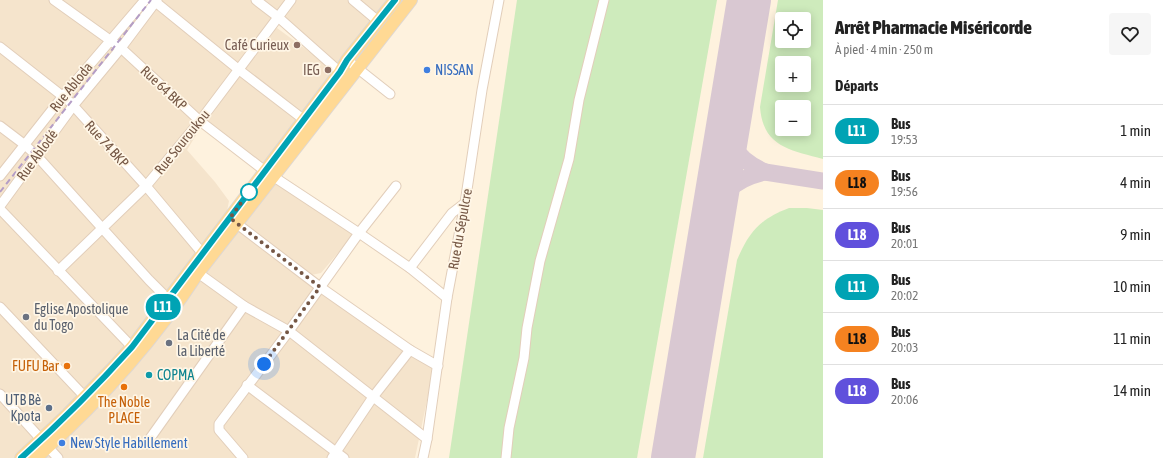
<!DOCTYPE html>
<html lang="fr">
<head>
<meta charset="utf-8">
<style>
	:root { --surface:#fff; --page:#f6f6f6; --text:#222; --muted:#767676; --line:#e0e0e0 }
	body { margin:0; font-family:"Asap Condensed",sans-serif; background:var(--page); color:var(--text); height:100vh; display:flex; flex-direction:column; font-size:15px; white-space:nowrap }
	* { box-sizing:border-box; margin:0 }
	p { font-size:13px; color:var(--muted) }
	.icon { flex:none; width:22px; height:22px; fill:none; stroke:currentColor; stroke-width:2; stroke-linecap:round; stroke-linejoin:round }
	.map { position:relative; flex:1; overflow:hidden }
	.details { display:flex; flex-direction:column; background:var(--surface); width:340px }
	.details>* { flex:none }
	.badge { padding:0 8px; border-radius:13px; font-size:14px; line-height:26px }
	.tools { position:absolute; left:775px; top:12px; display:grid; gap:8px }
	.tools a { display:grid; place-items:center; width:36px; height:36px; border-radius:4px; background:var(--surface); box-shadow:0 2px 10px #0003; font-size:20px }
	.you { position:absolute; width:20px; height:20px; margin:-10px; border:3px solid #fff; border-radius:50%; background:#1a73e8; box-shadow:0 0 0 6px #1a73e833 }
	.map>.badge { position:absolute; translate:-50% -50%; box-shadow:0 0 0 2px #fff }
	h2 { padding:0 12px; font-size:15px; line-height:36px }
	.round { display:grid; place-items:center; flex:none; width:42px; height:42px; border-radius:4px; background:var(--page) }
	.head { display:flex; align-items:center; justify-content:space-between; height:68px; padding:0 12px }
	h1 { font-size:19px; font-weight:800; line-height:30px }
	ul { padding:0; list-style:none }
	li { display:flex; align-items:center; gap:12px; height:52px; padding:0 12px; border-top:1px solid var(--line) }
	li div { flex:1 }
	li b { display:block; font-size:15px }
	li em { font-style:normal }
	li .badge { min-width:44px; font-weight:700; text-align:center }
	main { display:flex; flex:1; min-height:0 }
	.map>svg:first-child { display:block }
	.residential { fill:#f5e4cc }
	.green { fill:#ceebbc; fill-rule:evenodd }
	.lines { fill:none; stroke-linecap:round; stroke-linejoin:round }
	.taxiway { stroke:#d9c8d2; stroke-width:17 }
	.runway { stroke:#d9c8d2; stroke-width:44 }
	.minor-casing { stroke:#e2ceba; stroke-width:11 }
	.major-casing { stroke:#ded7d2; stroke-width:14 }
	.minor { stroke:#fff; stroke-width:9 }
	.major { stroke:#ffd994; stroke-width:12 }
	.rail { stroke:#b49dc6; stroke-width:2; stroke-dasharray:6 4; stroke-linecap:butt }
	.line-casing { stroke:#fff; stroke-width:9 }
	.line { stroke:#00a3b4; stroke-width:6 }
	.walk { stroke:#755745; stroke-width:4; stroke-dasharray:0 7.2 }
	.education-dot { fill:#8d6e63; stroke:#fff6e6; stroke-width:1.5 }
	.shop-dot { fill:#3f7fe0; stroke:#fff6e6; stroke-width:1.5 }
	.stop-dot { fill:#fff; stroke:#00a3b4; stroke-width:2 }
	.worship-dot { fill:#6b7280; stroke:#fff6e6; stroke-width:1.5 }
	.food-dot { fill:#e8710a; stroke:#fff6e6; stroke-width:1.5 }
	.culture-dot { fill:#0f9aa8; stroke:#fff6e6; stroke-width:1.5 }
	.service-dot { fill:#5c6f8a; stroke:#fff6e6; stroke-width:1.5 }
	.labels { text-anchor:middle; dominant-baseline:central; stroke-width:3.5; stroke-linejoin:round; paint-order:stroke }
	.education-label { font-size:14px; fill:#785e54; stroke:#fff6e6; text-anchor:end }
	.shop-label { font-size:14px; fill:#366cbe; stroke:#fff6e6; text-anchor:start }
	.street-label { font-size:14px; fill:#755745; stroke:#fff6e6 }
	.worship-label { font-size:14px; fill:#5b616d; stroke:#fff6e6; text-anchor:start }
	.food-label { font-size:14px; fill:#c56008; stroke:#fff6e6; text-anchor:end }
	.culture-label { font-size:14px; fill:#0d838f; stroke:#fff6e6; text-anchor:start }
	.service-label { font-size:14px; fill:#4e5e75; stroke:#fff6e6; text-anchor:end }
</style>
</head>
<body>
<main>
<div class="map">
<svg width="823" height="458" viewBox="0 0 823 458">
	<rect width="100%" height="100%" fill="#fef2de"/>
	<g class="residential">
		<polygon points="0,0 153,0 239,73 204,122 187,150 215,182 229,201 227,211 242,225 244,225 273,178 354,234 321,273 311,275 280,254 435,362 415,458 0,458"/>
		<polygon points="158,0 254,0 276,16 238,67"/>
		<polygon points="258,0 291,0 278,15"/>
		<polygon points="295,0 347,0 372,21 336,68 283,16"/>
		<polygon points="353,0 391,0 378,16"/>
		<polygon points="277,28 330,67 334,73 299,115 242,67 275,29"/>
		<polygon points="238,77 240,77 296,116 296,120 266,163 261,165 209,124 208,120"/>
	</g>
	<g class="green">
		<polygon points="517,0 717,0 637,458 449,458"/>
		<path d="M 778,0 L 823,0 L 823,159 C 790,150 763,147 760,107 ZM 782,19 L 804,19 L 804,41 L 782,41 ZM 782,63 L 804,63 L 804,85 L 782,85 ZM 782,107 L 804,107 L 804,129 L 782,129 Z"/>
		<path d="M 789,208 L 807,208 L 823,210 L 823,458 L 703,458 L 737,260 C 749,232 760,219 789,208 Z"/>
	</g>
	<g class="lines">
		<g class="taxiway">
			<polyline points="765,172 823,181"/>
			<path d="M 712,229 C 719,195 730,180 765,172 C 731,156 729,143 730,108"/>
		</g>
		<polyline class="runway" points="673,458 749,0"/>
		<defs>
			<g id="minor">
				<polyline points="54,0 121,48 200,121 265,171 359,233 410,268 447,298"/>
				<polyline points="153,0 238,69 303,119"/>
				<polyline points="256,0 278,17 340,72"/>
				<polyline points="353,0 378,21"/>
				<polyline points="0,47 70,102 146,186 203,254"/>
				<polyline points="347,60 390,94"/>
				<polyline points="0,126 25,145 37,156 149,280 169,300"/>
				<polyline points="0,176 63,96 145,0"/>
				<polyline points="0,206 73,106 121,48 157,0"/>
				<polyline points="0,209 132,347"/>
				<polyline points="232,220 320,287 410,350 438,366"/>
				<polyline points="410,268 452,213 465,203"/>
				<polyline points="194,270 244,306 289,331 427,439"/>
				<polyline points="58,271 146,186 200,121 291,0"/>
				<polyline points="0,307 85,397"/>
				<polyline points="247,385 344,458"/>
				<polyline points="0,394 58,458"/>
				<polyline points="146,444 244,306"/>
				<polyline points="243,458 219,430 219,424 289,331 359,233 396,186"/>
				<polyline points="332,458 373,397 410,350"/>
				<polyline points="423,458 427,439 447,298 465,203 482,90 499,0"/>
				<polyline points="506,458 509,428 524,358 527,328 540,261 569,159 579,100 604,0"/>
			</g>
			<g id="major">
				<polyline points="21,458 68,414 111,370 132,347 340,72 347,60 395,0"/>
				<path d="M 36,458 C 98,403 153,342 198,273 L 411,0"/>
			</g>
		</defs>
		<use href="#minor" class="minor-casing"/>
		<use href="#major" class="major-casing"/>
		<use href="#minor" class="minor"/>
		<use href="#major" class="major"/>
		<polyline class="rail" points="0,192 151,0"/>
	</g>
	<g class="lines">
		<defs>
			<path id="line" d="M 21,458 C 60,423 97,386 132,347 L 340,72 L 347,60 L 395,0"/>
		</defs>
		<use href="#line" class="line-casing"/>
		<use href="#line" class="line"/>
		<polyline class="walk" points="249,192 230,218 320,287 264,364"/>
	</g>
	<g class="education-dot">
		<circle cx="297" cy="45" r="4"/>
		<circle cx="328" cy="70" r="4"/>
	</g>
	<g class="shop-dot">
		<circle cx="427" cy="70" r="4"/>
		<circle cx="62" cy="443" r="4"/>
	</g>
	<circle class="stop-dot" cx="249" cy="192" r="8"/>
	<g class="worship-dot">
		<circle cx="26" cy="317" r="4"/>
		<circle cx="169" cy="343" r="4"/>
	</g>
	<g class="food-dot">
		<circle cx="67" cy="366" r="4"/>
		<circle cx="124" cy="387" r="4"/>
	</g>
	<circle class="culture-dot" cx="149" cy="375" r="4"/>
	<circle class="service-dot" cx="49" cy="408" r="4"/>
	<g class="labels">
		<g class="education-label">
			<text x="289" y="45">Café Curieux</text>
			<text x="320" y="70">IEG</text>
		</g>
		<g class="shop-label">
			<text x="435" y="70">NISSAN</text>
			<text x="70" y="443">New Style Habillement</text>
		</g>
		<g class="street-label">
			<text transform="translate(71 87) rotate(-51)">Rue Abloda</text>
			<text transform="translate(164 88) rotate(43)">Rue 64 BKP</text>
			<text transform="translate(182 142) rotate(-51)">Rue Souroukou</text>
			<text transform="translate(107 144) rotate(48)">Rue 74 BKP</text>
			<text transform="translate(37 155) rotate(-54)">Rue Ablodé</text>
			<text transform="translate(460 229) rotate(-80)">Rue du Sépulcre</text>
		</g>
		<g class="worship-label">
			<text x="34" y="309">Eglise Apostolique<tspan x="34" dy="16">du Togo</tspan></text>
			<text x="177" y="335">La Cité de<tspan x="177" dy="16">la Liberté</tspan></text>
		</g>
		<g class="food-label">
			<text x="59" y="366">FUFU Bar</text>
			<text x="124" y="402" text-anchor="middle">The Noble<tspan x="124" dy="16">PLACE</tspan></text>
		</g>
		<g class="culture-label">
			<text x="157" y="375">COPMA</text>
		</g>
		<g class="service-label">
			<text x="41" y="400">UTB Bè<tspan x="41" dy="16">Kpota</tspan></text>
		</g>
	</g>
</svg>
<div class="tools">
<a><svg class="icon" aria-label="locate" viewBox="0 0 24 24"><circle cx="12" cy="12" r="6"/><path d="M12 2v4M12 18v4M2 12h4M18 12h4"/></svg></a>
<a>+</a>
<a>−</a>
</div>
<div class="you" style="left:264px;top:364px"></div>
<b class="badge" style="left:163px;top:307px;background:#00a3b4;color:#fff">L11</b>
</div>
<section class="details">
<div class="head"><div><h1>Arrêt Pharmacie Miséricorde</h1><p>À pied · 4 min · 250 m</p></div><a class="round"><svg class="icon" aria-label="heart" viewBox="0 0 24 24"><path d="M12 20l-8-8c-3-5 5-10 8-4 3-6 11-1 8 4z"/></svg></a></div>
<h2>Départs</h2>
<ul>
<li><span class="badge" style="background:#00a3b4;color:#fff">L11</span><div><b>Bus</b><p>19:53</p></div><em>1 min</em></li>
<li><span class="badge" style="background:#f58220;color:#111">L18</span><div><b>Bus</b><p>19:56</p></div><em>4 min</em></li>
<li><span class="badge" style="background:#6050dc;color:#fff">L18</span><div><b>Bus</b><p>20:01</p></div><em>9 min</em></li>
<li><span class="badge" style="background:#00a3b4;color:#fff">L11</span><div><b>Bus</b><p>20:02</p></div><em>10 min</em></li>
<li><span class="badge" style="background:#f58220;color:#111">L18</span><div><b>Bus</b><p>20:03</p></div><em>11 min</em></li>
<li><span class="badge" style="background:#6050dc;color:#fff">L18</span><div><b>Bus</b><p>20:06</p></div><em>14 min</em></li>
</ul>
</section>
</main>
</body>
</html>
